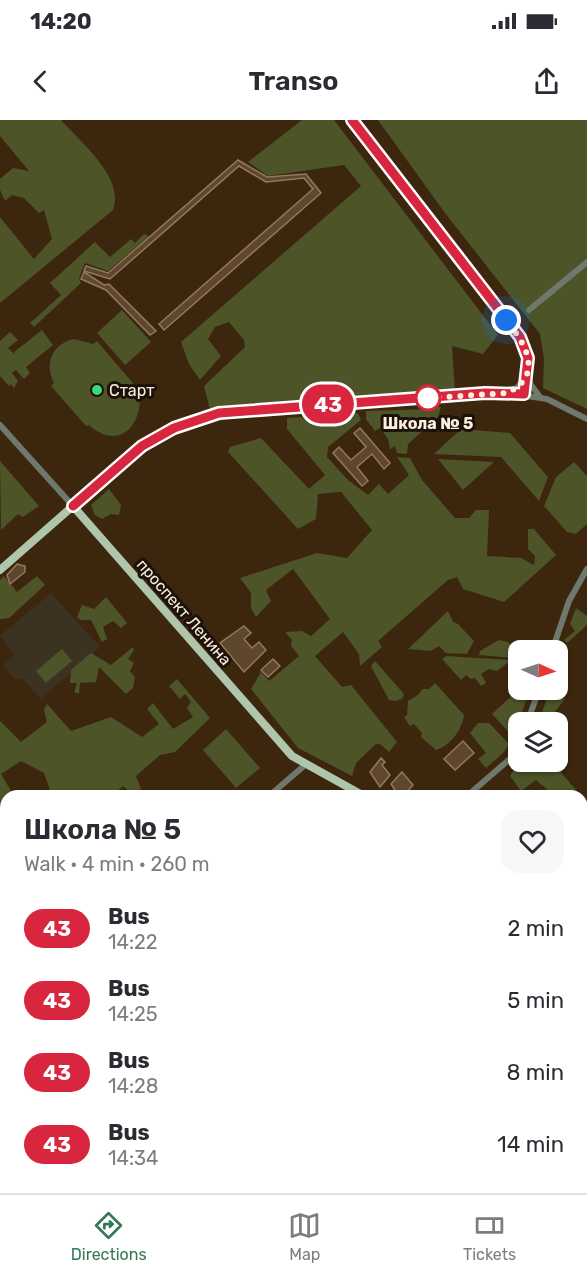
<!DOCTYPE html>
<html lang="en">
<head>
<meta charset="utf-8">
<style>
	:root { --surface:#fff; --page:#f7f7f7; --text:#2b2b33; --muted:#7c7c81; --line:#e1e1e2; --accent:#337855 }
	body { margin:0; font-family:Rubik,sans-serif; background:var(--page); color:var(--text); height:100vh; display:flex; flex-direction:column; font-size:22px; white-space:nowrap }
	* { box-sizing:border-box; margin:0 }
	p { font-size:20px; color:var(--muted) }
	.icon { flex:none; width:33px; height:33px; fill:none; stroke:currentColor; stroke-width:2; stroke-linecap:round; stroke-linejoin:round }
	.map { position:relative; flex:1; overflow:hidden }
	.drawer { position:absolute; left:0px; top:670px; width:588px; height:404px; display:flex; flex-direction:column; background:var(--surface); border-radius:18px 18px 0 0; box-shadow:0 2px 4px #0004 }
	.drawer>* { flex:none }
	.badge { padding:0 12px; border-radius:20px; font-size:21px; line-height:39px }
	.needle { width:39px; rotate:93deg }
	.buttons { position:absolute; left:508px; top:520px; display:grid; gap:12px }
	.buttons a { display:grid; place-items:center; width:60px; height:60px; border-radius:12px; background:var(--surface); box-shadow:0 2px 4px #0004; font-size:30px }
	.you { position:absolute; width:30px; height:30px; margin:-15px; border:4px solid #fff; border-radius:50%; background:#1a73e8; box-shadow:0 0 0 9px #1a73e833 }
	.map>.badge { position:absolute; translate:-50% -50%; box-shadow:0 0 0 3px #fff }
	.round { display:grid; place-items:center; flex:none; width:63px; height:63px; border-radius:18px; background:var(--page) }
	.overview { display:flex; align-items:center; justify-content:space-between; height:102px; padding:0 24px }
	h1 { font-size:28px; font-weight:600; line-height:45px }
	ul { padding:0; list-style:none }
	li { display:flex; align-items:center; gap:18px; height:72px; padding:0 24px }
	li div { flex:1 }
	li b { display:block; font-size:22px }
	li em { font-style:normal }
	li .badge { min-width:66px; font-weight:700; text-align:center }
	.status { display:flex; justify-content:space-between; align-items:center; height:42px; padding:0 30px; background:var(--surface); direction:ltr }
	.status svg { height:16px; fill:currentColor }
	header { display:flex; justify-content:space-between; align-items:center; height:78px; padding:0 24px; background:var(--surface); font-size:27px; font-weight:600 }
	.tab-bar { display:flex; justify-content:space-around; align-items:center; height:84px; border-top:2px solid var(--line); background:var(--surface); font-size:16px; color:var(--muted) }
	.tab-bar a { display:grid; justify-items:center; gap:3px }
	.tab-bar .current { color:var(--accent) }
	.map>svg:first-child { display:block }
	.commercial { fill:#3c3222 }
	.green { fill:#4c5428 }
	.building { fill:#5f472e; stroke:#92785e; stroke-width:1.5 }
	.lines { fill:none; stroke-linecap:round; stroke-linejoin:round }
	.minor { stroke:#6e786c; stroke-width:6 }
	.major { stroke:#afc5ac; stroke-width:8 }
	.line-casing { stroke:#fff; stroke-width:14 }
	.line { stroke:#d7263d; stroke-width:9 }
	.walk { stroke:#fdeee0; stroke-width:6; stroke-dasharray:0 10.8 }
	.poi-dot { fill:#3cd77e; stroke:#1c1208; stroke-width:2 }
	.stop-dot { fill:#fff; stroke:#d7263d; stroke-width:3 }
	.labels { text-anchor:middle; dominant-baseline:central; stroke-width:6; stroke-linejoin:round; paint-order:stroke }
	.poi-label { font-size:16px; fill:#fdeee0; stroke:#1c1208; text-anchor:start }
	.stop-label { font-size:16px; font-weight:bold; fill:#fdeee0; stroke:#1c1208 }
	.street-label { font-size:16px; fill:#fdeee0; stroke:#1c1208 }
</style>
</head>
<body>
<div class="status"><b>14:20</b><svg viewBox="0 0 49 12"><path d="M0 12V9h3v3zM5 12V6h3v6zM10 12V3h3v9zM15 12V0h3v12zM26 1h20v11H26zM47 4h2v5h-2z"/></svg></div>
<header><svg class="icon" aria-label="back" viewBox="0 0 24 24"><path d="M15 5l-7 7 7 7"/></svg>Transo<svg class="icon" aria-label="share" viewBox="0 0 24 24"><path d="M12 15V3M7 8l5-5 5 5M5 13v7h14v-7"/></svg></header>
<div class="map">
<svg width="587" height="1073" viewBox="0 0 587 1073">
	<rect width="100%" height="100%" fill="#3c260e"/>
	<polygon class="commercial" points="51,473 100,527 41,579 22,558 15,559 3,545 15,535 0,516"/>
	<g class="green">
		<path d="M 0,0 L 61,0 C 80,22 125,57 113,90 L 0,183 L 0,97 L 34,139 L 52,119 L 44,90 L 39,93 L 24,78 L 12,75 L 5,81 L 0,70 L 0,59 L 13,48 L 29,51 L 0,16 Z"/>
		<polygon points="302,0 334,0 498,215 483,234 452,226 455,271 421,270 356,279 210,290 204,266 245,227 244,220 229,202 215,207 208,219 221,236 200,260 189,244 181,222 361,66 344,45 268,56 248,42"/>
		<polygon points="378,0 587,0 587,289 543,268 544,238 540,214 445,93"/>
		<polygon points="144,114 149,116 108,151 85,143 79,158 81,163 34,207 30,203 61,175 50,163 95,122 110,137 131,119 135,123"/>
		<polygon points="122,190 151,222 125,245 97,213"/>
		<polygon points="42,210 53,225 26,247 30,253 24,259 16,250 12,253 18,261 14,268 11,264 9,266 0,256 0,221 10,212 18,220 8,228 15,235 14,232"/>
		<path d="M 74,219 L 93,224 L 97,221 L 143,275 L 140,278 C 140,311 115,329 89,305 L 86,306 L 51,266 L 54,263 C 44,243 52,224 74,219 Z"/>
		<polygon points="435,286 441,287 438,297 408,324 407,334 397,333 395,326 390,329 388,319 380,308 375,311 366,299 366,291 429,289"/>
		<polygon points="358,293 361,300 328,327 327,337 348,360 368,375 379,364 388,374 409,355 397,337 410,338 422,360 455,398 469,398 476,390 489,390 487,436 521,438 534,445 535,436 528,429 528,409 534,409 556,435 504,482 463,469 457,457 448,460 378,521 382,527 360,546 359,534 343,512 315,536 342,567 351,565 397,622 389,632 380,624 376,624 356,643 352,656 298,628 251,569 261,552 269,561 299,536 291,526 292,520 285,512 302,511 311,516 330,499 293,449 266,470 271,481 256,497 251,488 251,473 240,458 317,433 347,438 372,410 341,372 318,374 316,399 298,409 228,332 230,327 261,318 309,369 325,355 287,309 287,298"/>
		<polygon points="461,309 510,313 548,357 539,381 501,337 434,334"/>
		<polygon points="438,339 494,342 463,370"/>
		<polygon points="0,341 39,386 23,397 18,394 1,410"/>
		<polygon points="574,342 587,356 587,404 576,414 567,412 544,386 556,357"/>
		<polygon points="109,369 121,385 119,395 111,394 102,399 95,395 91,385"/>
		<polygon points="4,456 17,472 37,456 45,465 9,498 0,499 0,460"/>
		<polygon points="106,477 127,503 121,508 113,501 103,507 107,519 102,522 91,500 81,500 77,497 82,485 94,489"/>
		<polygon points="576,488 587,496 587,505 567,523 564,520 575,511 570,504"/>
		<polygon points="448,491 453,502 458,504 474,521 467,534 446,533 439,526 431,531 408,529"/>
		<polygon points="499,520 508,522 515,530 512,538 479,535 480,531"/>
		<polygon points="133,527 134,530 128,539 134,543 130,551 135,557 133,568 126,574 99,547 96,562 80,563 79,574 74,572 77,563 70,563 71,550 91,533 111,545"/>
		<polygon points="62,529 72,541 46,563 36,551"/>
		<polygon points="446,536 511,540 497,551 489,549 481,554 486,563 481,566 475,558 471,559 466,555 461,560 442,539"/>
		<polygon points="375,541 404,574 402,579 395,581 389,580 371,546"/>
		<polygon points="177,559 210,598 175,632 160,635 136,656 141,669 131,673 123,666 111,676 52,676 44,653 21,641 1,654 14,676 6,676 6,716 0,709 0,601 21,622 47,602 44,590 47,584 71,611 111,597 142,617 159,604 147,589 153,583 173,609 193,597 187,588 191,582 185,574 180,579 169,566"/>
		<path d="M 435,563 L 464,595 C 462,610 450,626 436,630 L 421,617 L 422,613 L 414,604 L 410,606 L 404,597 L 407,595 L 408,581 L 418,575 L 422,569 L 429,569 Z"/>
		<polygon points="519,569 530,570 513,617 492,594"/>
		<polygon points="550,570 565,579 550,598 549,603 538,603"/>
		<polygon points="478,603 489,603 509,624 504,632 486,648 478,639 486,633 470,613"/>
		<polygon points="226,609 260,648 236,668 203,630"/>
		<polygon points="519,642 552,642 576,670 574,676 555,676 536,660 521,671 510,656"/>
		<polygon points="6,924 6,1068 11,1068 11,1071 0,1073 0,931"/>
		<polygon points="76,1068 209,1068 209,1073 77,1073"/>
	</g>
	<g class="building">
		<polygon points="238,40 267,57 306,54 321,73 164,210 159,204 313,69 304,58 266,62 239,46 110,159 84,151 86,146 108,153"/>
		<polygon points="84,152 104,165 109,164 156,211 150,215 106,170 81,159"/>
		<polygon points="360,308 390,343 384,349 372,334 357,347 368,361 362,366 333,333 339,327 351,340 366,327 354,313"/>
		<polygon points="17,444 25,446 25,452 10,464 7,455"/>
		<polygon points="244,506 251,513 244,519 252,528 259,522 266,530 244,552 220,523"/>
		<polygon points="273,539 280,546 268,557 261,550"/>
		<polygon points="463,621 474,633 455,650 444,639"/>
		<polygon points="381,638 385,642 382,645 390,655 380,667 370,652"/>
		<polygon points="402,652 413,665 403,676 399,676 391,664"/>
	</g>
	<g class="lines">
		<g class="minor">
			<polyline points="352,0 520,217 529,244 524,274"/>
			<polyline points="529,190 587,142"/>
			<polyline points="509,272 518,267 527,254 531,265 540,277"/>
			<path d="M 0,305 L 73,386 C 124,340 151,313 219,293 L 507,273 L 547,279 L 587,299"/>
			<polyline points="552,531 569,481 587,449"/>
			<polyline points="527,603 539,570"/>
			<polyline points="269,676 305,645"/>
			<polyline points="467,676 511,638 519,622"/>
			<polyline points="582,903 587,898"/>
			<polyline points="486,1068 490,1073"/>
			<polyline points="386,1073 392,1068"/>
		</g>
		<g class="major">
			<polyline points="0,450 73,386 292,636 364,676"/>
			<polyline points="0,722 6,729"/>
			<polyline points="582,873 587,879"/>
			<polyline points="302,1068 306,1073"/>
		</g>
	</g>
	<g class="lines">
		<defs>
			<polyline id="line" points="73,386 142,326 174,308 219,293 485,273 524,274 528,238 520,217 352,0"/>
		</defs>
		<use href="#line" class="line-casing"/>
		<use href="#line" class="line"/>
		<path class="walk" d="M 428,278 L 507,273 C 545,255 525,223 506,200"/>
	</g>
	<circle class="poi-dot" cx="97" cy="270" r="6"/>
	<circle class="stop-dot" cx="428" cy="278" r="12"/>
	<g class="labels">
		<g class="poi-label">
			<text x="109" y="270">Старт</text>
		</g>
		<g class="stop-label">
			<text x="428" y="303">Школа № 5</text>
		</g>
		<g class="street-label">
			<text transform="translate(184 492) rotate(49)">проспект Ленина</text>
		</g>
	</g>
</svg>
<div class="buttons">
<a><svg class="needle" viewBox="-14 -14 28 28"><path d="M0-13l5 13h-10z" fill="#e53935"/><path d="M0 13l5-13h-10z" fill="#7c7c81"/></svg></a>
<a><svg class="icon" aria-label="layers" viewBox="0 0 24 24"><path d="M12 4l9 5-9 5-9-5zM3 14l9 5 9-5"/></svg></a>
</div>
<div class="you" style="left:506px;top:200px"></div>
<b class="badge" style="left:328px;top:284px;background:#d7263d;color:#fff">43</b>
<section class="drawer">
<div class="overview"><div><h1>Школа № 5</h1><p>Walk · 4 min · 260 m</p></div><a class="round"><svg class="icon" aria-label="heart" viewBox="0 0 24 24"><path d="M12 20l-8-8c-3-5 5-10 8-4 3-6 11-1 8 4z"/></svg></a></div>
<ul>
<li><span class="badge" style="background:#d7263d;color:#fff">43</span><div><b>Bus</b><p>14:22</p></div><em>2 min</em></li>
<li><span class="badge" style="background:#d7263d;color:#fff">43</span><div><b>Bus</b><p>14:25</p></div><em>5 min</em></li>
<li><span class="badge" style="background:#d7263d;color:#fff">43</span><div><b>Bus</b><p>14:28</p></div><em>8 min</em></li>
<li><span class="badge" style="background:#d7263d;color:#fff">43</span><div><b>Bus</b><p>14:34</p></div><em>14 min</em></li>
</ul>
</section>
</div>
<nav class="tab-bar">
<a class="current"><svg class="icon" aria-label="directions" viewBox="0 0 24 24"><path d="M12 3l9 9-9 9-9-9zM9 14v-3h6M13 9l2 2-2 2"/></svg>Directions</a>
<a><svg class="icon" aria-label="map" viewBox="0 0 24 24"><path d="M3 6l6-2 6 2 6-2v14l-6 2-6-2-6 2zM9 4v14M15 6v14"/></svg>Map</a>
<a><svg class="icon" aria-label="tickets" viewBox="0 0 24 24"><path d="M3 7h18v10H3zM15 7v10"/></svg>Tickets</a>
</nav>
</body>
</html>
